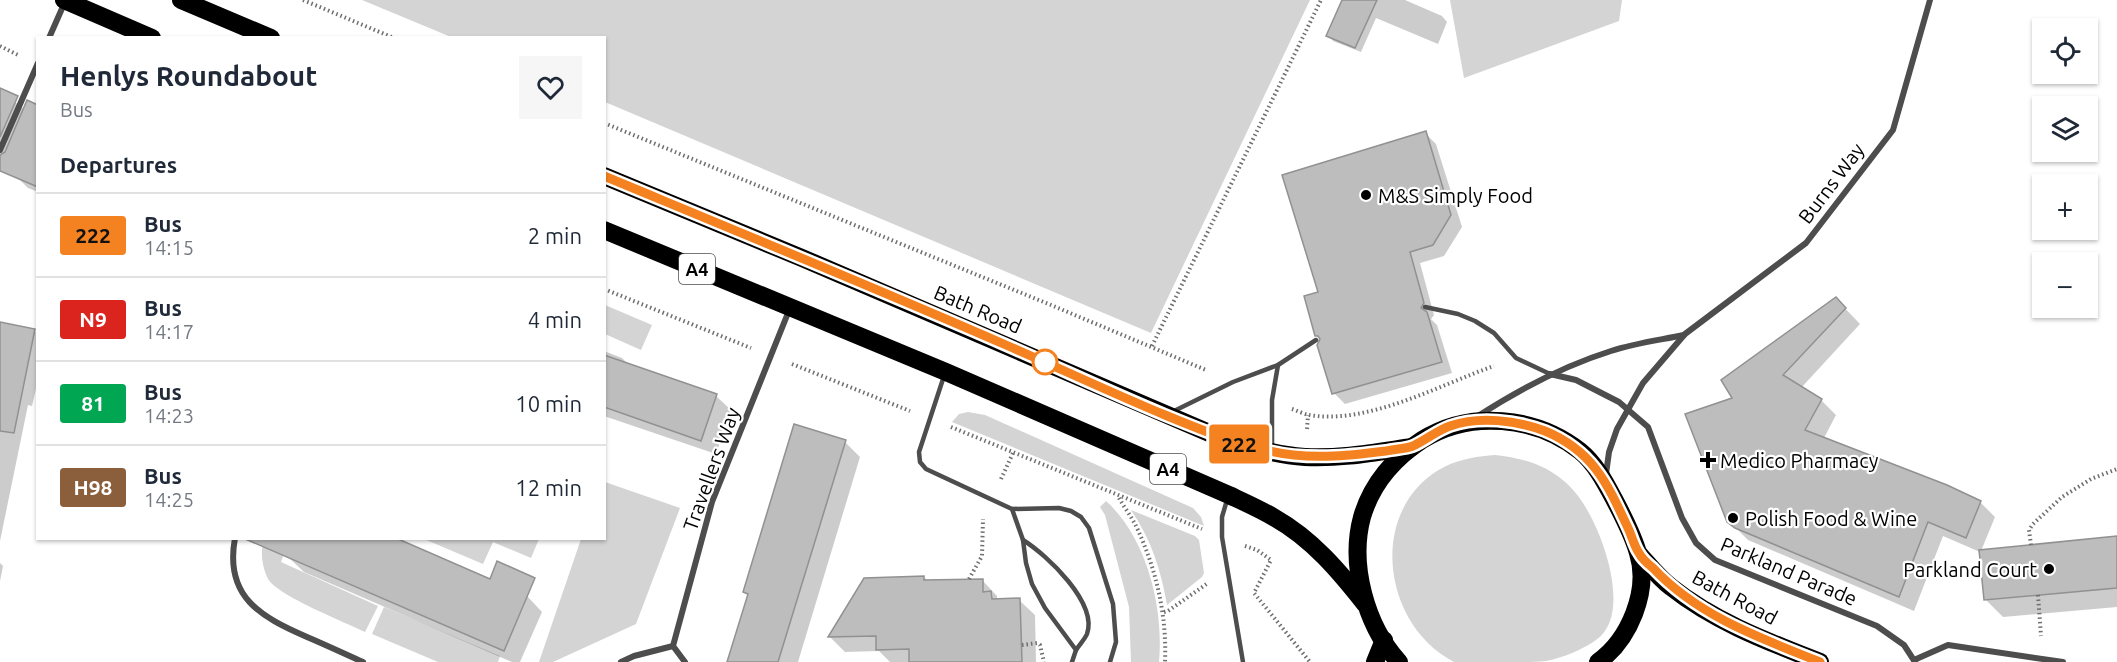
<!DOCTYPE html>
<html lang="en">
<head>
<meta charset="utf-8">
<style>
	:root { --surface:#fff; --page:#f6f6f7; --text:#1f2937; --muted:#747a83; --line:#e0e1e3 }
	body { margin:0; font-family:Ubuntu,sans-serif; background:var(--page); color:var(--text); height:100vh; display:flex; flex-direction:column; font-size:22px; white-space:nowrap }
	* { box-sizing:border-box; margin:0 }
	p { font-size:20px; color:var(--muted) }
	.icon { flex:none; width:33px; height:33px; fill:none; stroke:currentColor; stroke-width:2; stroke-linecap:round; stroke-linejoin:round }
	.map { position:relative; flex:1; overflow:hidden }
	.side { position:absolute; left:36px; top:36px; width:570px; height:504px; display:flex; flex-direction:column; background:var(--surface); border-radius:0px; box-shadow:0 2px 4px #0004 }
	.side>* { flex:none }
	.badge { padding:0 12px; border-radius:4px; font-size:21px; line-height:39px }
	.fabs { position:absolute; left:2032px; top:18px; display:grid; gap:12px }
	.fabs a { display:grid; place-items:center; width:66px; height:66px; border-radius:0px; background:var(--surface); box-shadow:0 2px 4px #0004; font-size:30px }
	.map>.badge { position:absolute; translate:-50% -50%; box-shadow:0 0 0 3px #fff }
	h2 { padding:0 24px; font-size:22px; line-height:54px }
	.round { display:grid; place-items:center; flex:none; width:63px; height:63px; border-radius:0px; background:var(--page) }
	.summary { display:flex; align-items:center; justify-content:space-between; height:102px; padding:0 24px }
	h1 { font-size:28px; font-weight:700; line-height:45px }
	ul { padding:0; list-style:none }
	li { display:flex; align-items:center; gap:18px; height:84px; padding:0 24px; border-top:2px solid var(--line) }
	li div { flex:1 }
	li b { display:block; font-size:22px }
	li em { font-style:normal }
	li .badge { min-width:66px; font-weight:700; text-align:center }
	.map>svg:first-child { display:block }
	.green { fill:#d4d4d4 }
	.shadow { fill:#0003 }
	.building { fill:#bdbdbd; stroke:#919191; stroke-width:1.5 }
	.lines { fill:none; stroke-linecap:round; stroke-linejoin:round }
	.path { stroke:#6f6f6f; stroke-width:4; stroke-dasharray:1.5 3; stroke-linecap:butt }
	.lane { stroke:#4d4d4d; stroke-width:4.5 }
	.street { stroke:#4d4d4d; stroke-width:6 }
	.highway { stroke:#000; stroke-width:18 }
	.line-casing { stroke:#fff; stroke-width:14 }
	.line { stroke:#f58220; stroke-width:9 }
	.poi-dot { fill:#000; stroke:#fff; stroke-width:2 }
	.stop-dot { fill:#fff; stroke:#f58220; stroke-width:3 }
	.labels { text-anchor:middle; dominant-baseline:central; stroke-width:4.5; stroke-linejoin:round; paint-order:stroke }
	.shield { fill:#fff; stroke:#4c4c4c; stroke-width:1.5 }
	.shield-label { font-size:18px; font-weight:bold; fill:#000 }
	.street-label { font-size:20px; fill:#000; stroke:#fff }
	.poi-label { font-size:20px; fill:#000; stroke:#fff; text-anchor:start }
</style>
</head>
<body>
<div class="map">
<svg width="2117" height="662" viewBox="0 0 2117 662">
	<rect width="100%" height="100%" fill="#fff"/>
	<g class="green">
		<polygon points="362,0 1310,0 1151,333 605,102 604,38 451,37"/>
		<polygon points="1450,0 1622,0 1619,21 1464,78"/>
		<polygon points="605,305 652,325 641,350 605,334"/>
		<polygon points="968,412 985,415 1193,508 1201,517 1204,526 952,422 959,414"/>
		<path d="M 1495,455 C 1519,458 1539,462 1559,477 C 1570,485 1579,496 1586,508 C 1604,537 1632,615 1596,640 C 1582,650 1562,658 1546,661 C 1537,662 1527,662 1518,662 C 1497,662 1475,662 1454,662 C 1380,624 1367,505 1446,466 C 1461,459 1479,456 1495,455 Z"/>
		<polygon points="605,482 680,508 636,624 553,662 539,662 581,539 604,538"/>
		<path d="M 1106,501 C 1147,538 1164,608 1159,662 L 1131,662 L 1129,607 L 1105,515 L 1100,507 Z"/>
		<path d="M 1131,510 L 1195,536 L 1199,540 L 1204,573 L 1202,577 L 1167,605 C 1161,570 1151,539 1131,510 Z"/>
		<path d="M 264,539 L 289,540 L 281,562 L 378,606 L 365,632 C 345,622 278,596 268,579 C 262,567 260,551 264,539 Z"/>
		<polygon points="424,539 539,539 531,558 493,542 483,564"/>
		<polygon points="384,607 500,656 498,662 438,662 372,634"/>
	</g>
	<g class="shadow">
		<polygon points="1343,0 1405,0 1442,16 1447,22 1438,44 1376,18 1361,52 1333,41 1328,35"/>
		<polygon points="0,90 25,110 38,110 38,192 28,188 17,177 0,170"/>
		<polygon points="1425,133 1436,144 1462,227 1444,256 1420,263 1434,315 1431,319 1437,325 1452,373 1345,404 1334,393 1321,340 1316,335 1319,293"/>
		<polygon points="1836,299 1860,324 1801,388 1821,400 1836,415 1824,438 1980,502 1995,517 1981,551 2117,538 2117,607 2003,617 1985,599 1980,552 1943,536 1914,611 1748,540 1732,524 1734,399"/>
		<polygon points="0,324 34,331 38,334 38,380 32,406 28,405 0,541"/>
		<polygon points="604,351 622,358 629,365 716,396 731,410 716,454 604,416"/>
		<polygon points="845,442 860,457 798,662 729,662 749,596 744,592"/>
		<polygon points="288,557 527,596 542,612 520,662 512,662 304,572"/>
		<polygon points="0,563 3,566 0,581"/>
		<polygon points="924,577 928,581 982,580 997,596 997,600 1019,600 1035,615 1036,662 890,662 879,651 845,652 830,637"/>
	</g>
	<g class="building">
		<polygon points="1342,0 1377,0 1355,48 1326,36"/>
		<polygon points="0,88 18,96 0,137"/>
		<polygon points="27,100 38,105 38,187 0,171 0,155 5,152"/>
		<polygon points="1426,131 1451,215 1433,245 1410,252 1424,303 1421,308 1427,312 1442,362 1332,394 1317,345 1320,339 1318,336 1315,336 1304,296 1318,292 1282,175"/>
		<polygon points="1836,297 1846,308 1783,375 1822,399 1805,430 1947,485 1981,501 1966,538 1928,522 1899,597 1735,528 1727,522 1685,414 1732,398 1721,380"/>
		<polygon points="0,322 35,329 14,433 0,431"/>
		<polygon points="604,355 717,394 701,441 604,407"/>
		<polygon points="794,424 846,440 778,662 727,662 748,594 743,592"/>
		<polygon points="2117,536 2117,588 1984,600 1979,550"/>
		<polygon points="243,538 396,538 490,579 497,561 535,578 504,651"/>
		<polygon points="924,576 924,580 983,579 983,592 991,591 992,599 1020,598 1022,662 909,662 909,649 876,650 876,636 828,637 864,578"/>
	</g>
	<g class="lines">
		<g class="path">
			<polyline points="303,0 394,38"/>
			<polyline points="0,46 18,55"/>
			<polyline points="604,123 1051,305 1206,370"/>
			<polyline points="604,289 751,348"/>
			<polyline points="1152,346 1321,0"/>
			<polyline points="792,364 910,411"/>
			<path d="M 1292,409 C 1298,411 1304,414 1309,415 C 1368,425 1439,385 1494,366"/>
			<polyline points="951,427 1202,529"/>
			<polyline points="1307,429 1308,415"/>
			<polyline points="1001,479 1013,453"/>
			<path d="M 1119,498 C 1124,507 1131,516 1136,526 C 1156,568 1167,615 1165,662"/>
			<polyline points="2031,545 2029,530 2033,524 2062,497 2091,479 2117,469"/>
			<polyline points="1245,546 1257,550 1271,560 1254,593 1310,662"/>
			<polyline points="969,579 982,556 983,519"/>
			<polyline points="2038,595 2041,636"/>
			<polyline points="1164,612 1168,611 1208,583"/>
			<polyline points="1022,645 1037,643 1040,645 1044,662"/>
		</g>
		<g class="lane">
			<polyline points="1425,307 1458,314 1475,321 1494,333 1516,358 1550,374"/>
			<polyline points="944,376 919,452 920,462 926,469 1012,509 1059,508 1071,511 1081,517 1089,528 1113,604 1116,642 1110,662"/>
			<polyline points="1174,411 1233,382 1278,365 1316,340"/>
			<polyline points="1272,446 1272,400 1278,365"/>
			<polyline points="1227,500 1222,517 1222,537 1243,662"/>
			<polyline points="1012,509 1023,540 1026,563 1032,584 1045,608 1076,650 1072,662"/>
			<path d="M 1023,540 C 1047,555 1098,603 1087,634 C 1085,639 1079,645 1076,650"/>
		</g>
		<g class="street">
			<polyline points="49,38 64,4"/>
			<polyline points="0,150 38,63"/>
			<polyline points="1550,374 1576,380 1619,402 1648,427 1682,518 1696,543 1715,560 1877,626 1904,645 1915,662"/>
			<path d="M 1478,416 C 1520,389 1563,366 1611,351 C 1635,343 1660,340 1684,335"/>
			<polyline points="1606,474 1609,452 1617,429 1643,383 1685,334 1806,243 1893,130 1930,0"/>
			<path d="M 235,538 C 224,597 261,617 307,637 C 326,645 345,654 363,662"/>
			<polyline points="1914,660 1948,645 2063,662"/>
			<polyline points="621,662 634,656 673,646"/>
			<polyline points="685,662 673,646 712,502 790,308"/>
		</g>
		<g class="highway">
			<polyline points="64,0 152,38"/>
			<polyline points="181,0 271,38"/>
			<path d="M 604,176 L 802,258 L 1214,435 C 1243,445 1274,455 1305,457 C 1340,459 1377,452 1412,447"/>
			<path d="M 604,230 L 946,372 L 1229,495 C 1244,502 1260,509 1275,518 C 1312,539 1339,571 1365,604"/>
			<path d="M 1639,554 C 1649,565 1659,578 1671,587 C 1715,622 1769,642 1820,662"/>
			<polyline points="1375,662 1384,640"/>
			<path d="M 1399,662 C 1366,626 1349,565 1362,517 C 1372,483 1393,459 1422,440 C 1470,410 1535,416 1580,451 C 1595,463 1605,482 1614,499 C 1623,516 1633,535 1638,553 C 1650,591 1629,640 1598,662"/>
		</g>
	</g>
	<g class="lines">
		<defs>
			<path id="line" d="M 604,176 C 739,232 873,287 1006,345 C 1059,368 1112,393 1165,415 C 1199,429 1233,443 1269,451 C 1308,460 1347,456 1386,451 C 1395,449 1405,449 1413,446 C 1426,440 1436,431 1450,426 C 1479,416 1516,420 1545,431 C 1593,451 1607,483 1628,528 C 1632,536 1634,546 1639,553 C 1642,559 1648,564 1653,568 C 1698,616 1760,638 1820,662"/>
		</defs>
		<use href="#line" class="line-casing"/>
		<use href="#line" class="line"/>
	</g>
	<g class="poi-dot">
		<circle cx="1366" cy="195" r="6"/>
		<path d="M1705 451h6v6h6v6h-6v6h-6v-6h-6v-6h6z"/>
		<circle cx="1733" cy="518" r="6"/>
		<circle cx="2049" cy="569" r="6"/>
	</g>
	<circle class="stop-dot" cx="1045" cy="362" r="12"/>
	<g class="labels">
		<g class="shield">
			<rect x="679" y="254" width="36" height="30" rx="4.5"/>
			<rect x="1150" y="454" width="36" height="30" rx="4.5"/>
		</g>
		<g class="shield-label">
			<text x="697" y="269">A4</text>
			<text x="1168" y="469">A4</text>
		</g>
		<g class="street-label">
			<text transform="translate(1831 183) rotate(-53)">Burns Way</text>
			<text transform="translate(978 309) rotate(23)">Bath Road</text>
			<text transform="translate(711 469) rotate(-70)">Travellers Way</text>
			<text transform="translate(1789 571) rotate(23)">Parkland Parade</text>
			<text transform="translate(1735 597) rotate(28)">Bath Road</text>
		</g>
		<g class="poi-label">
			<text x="1378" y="195">M&amp;S Simply Food</text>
			<text x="1720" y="460">Medico Pharmacy</text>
			<text x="1745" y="518">Polish Food &amp; Wine</text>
			<text x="2037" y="569" text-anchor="end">Parkland Court</text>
		</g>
	</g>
</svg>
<div class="fabs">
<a><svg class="icon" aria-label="locate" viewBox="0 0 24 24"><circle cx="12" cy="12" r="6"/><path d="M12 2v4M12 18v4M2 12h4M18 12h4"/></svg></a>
<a><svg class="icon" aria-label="layers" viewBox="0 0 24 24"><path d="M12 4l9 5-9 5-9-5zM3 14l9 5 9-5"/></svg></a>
<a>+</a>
<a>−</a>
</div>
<b class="badge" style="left:1239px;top:444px;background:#f58220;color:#111">222</b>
<section class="side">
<div class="summary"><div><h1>Henlys Roundabout</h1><p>Bus</p></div><a class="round"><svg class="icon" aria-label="heart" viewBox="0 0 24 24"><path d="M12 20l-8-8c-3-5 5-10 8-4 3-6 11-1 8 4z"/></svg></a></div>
<h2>Departures</h2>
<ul>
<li><span class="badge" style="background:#f58220;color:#111">222</span><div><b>Bus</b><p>14:15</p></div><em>2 min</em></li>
<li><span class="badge" style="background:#dc241f;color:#fff">N9</span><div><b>Bus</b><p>14:17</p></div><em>4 min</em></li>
<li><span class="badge" style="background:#00a651;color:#fff">81</span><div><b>Bus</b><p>14:23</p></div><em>10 min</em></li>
<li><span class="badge" style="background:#8b5e3c;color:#fff">H98</span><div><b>Bus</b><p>14:25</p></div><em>12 min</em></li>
</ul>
</section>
</div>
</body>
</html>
